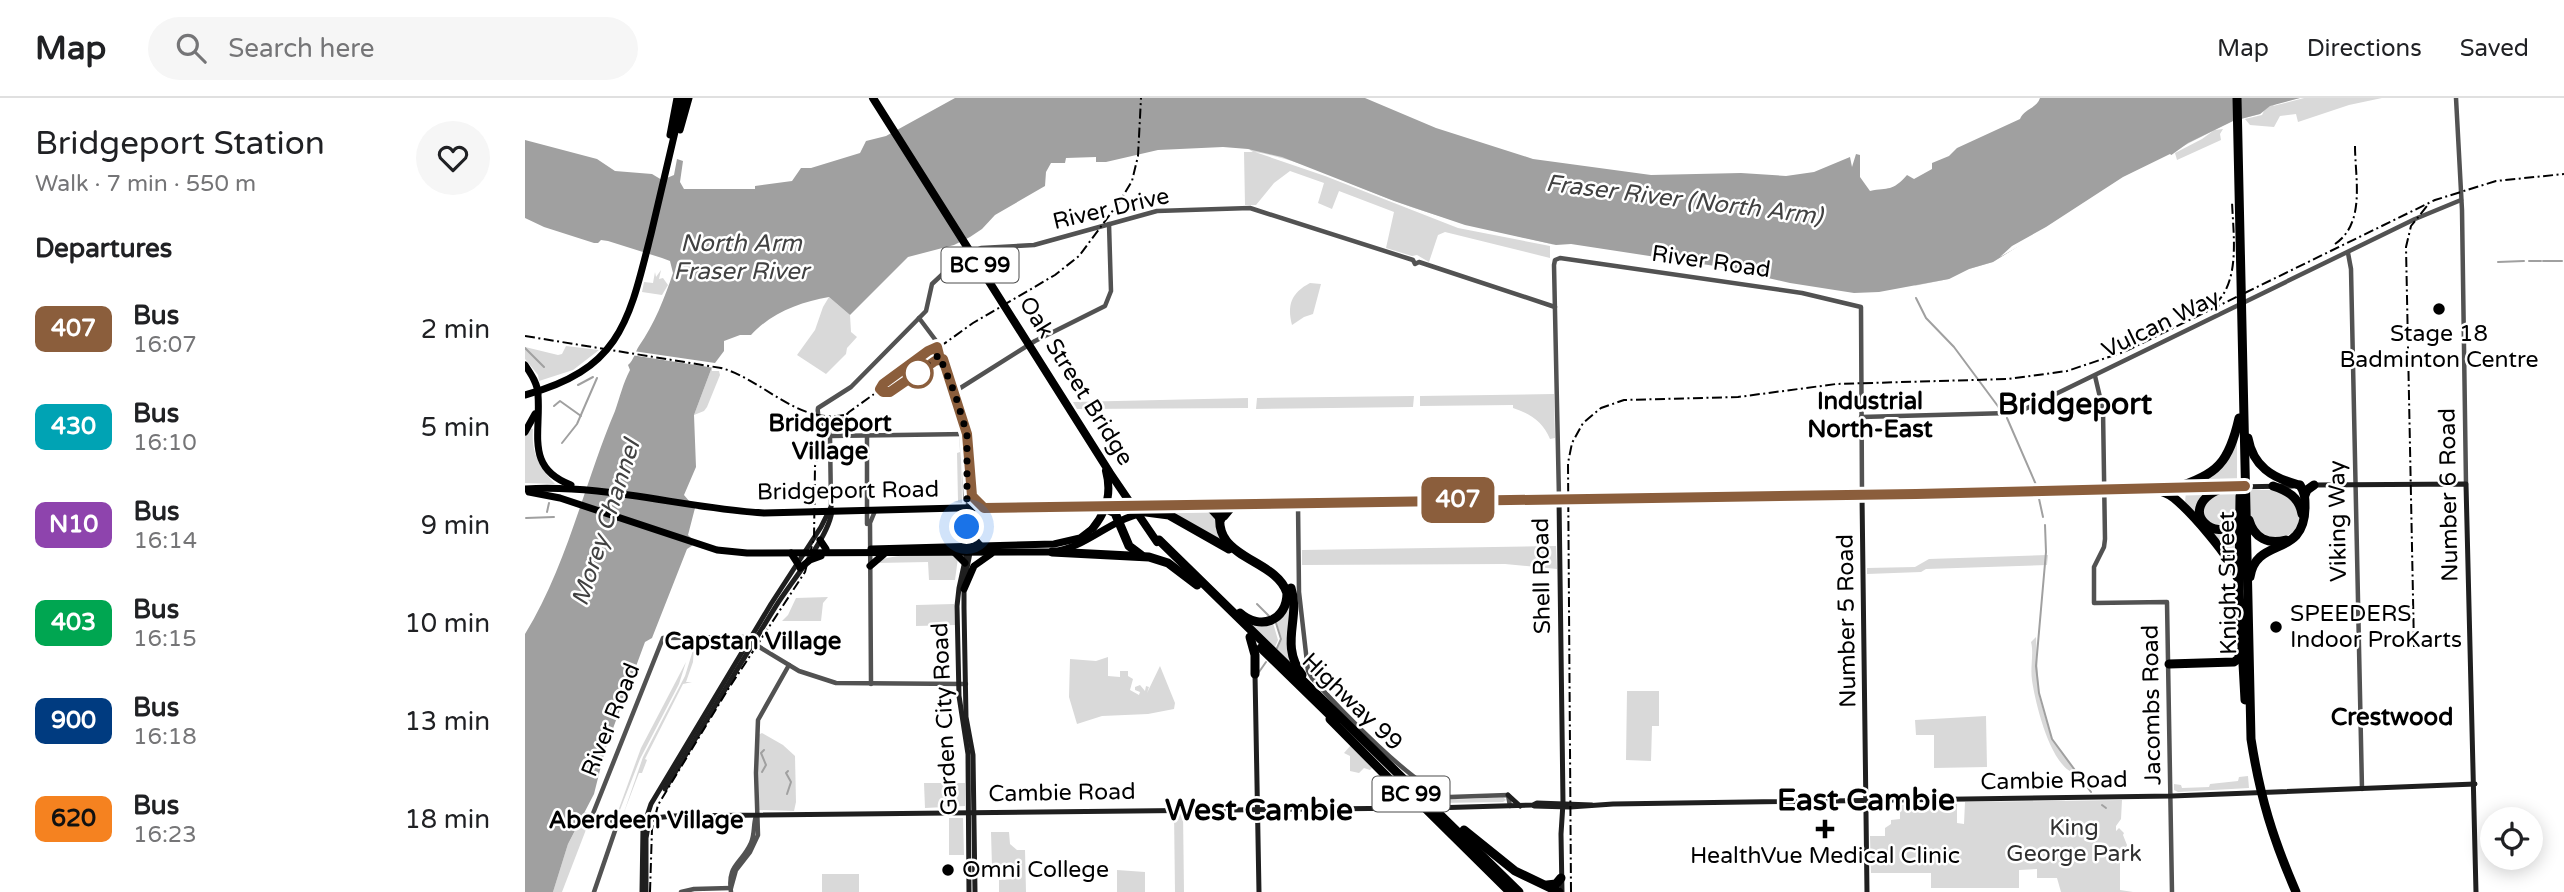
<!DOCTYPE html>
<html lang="en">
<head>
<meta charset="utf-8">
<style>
	:root { --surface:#fff; --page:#f6f6f6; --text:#202124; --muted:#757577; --line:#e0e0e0 }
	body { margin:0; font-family:"Varela Round",sans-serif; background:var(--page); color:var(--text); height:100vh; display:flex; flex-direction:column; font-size:26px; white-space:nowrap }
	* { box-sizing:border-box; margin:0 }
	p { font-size:23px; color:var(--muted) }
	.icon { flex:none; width:38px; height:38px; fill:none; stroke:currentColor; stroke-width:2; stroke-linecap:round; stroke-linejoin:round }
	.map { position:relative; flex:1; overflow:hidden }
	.drawer { display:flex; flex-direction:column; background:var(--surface); width:525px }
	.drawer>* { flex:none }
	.badge { padding:0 14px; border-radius:10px; font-size:24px; line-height:46px }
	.tools { position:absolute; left:1955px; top:709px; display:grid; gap:14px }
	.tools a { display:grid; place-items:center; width:63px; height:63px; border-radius:50%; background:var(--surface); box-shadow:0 4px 18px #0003; font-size:35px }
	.you { position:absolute; width:35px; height:35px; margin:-18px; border:5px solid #fff; border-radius:50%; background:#1a73e8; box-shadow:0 0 0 10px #1a73e833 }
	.map>.badge { position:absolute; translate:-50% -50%; box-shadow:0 0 0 4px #fff }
	h2 { padding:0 35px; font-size:26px; line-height:63px }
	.round { display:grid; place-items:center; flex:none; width:74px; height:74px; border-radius:37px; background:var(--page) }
	.overview { display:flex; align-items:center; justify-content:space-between; height:119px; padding:0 35px }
	h1 { font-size:33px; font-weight:600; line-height:52px }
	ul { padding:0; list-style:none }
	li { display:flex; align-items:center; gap:21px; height:98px; padding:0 35px }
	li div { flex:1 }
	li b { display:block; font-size:26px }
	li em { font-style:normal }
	li .badge { min-width:77px; font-weight:700; text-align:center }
	header { display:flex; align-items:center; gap:42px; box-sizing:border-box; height:98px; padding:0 35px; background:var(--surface); border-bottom:2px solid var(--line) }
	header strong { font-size:33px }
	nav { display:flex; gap:38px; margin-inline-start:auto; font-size:24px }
	.search { width:490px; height:63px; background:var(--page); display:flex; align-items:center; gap:18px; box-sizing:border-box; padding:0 24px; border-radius:38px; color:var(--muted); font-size:26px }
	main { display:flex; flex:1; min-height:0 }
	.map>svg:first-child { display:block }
	.green { fill:#d9d9d9 }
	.water { fill:#a0a0a0 }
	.pier { fill:#fff }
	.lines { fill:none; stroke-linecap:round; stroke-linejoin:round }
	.stream { stroke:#a0a0a0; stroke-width:2 }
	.tertiary { stroke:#525252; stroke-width:4.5 }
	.secondary { stroke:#1f1f1f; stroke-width:5 }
	.primary { stroke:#000; stroke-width:7 }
	.trunk { stroke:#000; stroke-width:8 }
	.motorway { stroke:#000; stroke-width:9 }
	.rail { stroke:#000; stroke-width:2; stroke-dasharray:10 3.5 2 3.5; stroke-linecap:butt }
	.line-casing { stroke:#fff; stroke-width:16 }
	.line { stroke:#8b5e3c; stroke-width:10 }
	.walk { stroke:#000; stroke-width:7; stroke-dasharray:0 12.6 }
	.poi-dot { fill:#000; stroke:#fff; stroke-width:2.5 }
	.stop-dot { fill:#fff; stroke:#8b5e3c; stroke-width:3.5 }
	.labels { text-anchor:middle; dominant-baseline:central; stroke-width:5; stroke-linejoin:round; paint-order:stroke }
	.shield { fill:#fff; stroke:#4c4c4c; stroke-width:2 }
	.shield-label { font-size:21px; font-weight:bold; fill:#000 }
	.street-label { font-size:23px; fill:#000; stroke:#fff }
	.poi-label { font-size:23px; fill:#000; stroke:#fff }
	.park-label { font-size:23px; fill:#303030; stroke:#fff }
	.water-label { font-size:24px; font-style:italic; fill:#414141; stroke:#fff }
	.neighbourhood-label { font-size:24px; font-weight:bold; fill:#000; stroke:#fff }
	.district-label { font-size:30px; font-weight:bold; fill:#000; stroke:#fff }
</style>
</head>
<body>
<header>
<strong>Map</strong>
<div class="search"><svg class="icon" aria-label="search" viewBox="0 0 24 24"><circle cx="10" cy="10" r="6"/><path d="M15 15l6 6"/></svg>Search here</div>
<nav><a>Map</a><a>Directions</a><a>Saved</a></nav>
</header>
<main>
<section class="drawer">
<div class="overview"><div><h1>Bridgeport Station</h1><p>Walk · 7 min · 550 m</p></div><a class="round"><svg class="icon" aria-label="heart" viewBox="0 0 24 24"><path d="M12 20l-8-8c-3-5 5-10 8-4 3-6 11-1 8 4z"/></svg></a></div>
<h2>Departures</h2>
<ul>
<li><span class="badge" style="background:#8b5e3c;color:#fff">407</span><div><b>Bus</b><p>16:07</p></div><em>2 min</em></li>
<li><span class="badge" style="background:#00a3b4;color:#fff">430</span><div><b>Bus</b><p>16:10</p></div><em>5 min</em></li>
<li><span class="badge" style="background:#8e44ad;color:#fff">N10</span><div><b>Bus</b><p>16:14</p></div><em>9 min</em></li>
<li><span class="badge" style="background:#00a651;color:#fff">403</span><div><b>Bus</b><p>16:15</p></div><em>10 min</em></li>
<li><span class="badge" style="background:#003b80;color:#fff">900</span><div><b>Bus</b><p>16:18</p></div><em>13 min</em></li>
<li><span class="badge" style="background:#f58220;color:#111">620</span><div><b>Bus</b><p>16:23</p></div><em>18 min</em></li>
</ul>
</section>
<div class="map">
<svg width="2039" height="794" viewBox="0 0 2039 794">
	<rect width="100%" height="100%" fill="#fff"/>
	<g class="green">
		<path d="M 1730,0 L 1775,0 L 1754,4 L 1748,8 L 1779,0 L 1857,0 L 1824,7 L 1773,24 L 1771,16 L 1755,18 L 1749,29 L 1725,27 L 1720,21 L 1737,17 L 1739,13 L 1735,16 L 1708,23 L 1690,32 L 1698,31 L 1695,36 L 1696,42 L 1652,62 L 1650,55 L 1677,41 L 1688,33 C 1612,70 1540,119 1468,164 L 1444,171 L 1424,181 L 1389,188 Z"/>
		<path d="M 724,47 L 1030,147 C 975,134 922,123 870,103 C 823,86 779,62 730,54 L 800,78 L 933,130 L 1025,148 L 1025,160 L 920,134 L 913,137 L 904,164 L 892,157 L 887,158 L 861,150 L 869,114 L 814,93 L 807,111 L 793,105 L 799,85 L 765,73 L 749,85 L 731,107 L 720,107 L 719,54 L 728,54 L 725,52 Z"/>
		<polygon points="136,172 134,181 138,180 143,187 137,197 117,194 119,184 128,185 130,174 131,179"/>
		<path d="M 785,185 L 796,186 L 788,216 L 779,219 L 767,227 C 762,207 766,195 785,185 Z"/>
		<polygon points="304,199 325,217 326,234 332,239 322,250 321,256 301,276 272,257 290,232 298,209"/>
		<polygon points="41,248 74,252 48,272 14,283 13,277 0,261 0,249 33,257 37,256"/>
		<polygon points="187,269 187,273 194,273 195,277 182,309 179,313 169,317"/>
		<path d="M 1029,296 L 1030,340 L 1025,341 C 1018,324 1006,316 988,310 L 988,307 L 895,308 L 895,298 Z"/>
		<polygon points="889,298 888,309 731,311 732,300"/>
		<polygon points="723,300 723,310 552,311 548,304"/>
		<path d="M 5,330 L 8,331 C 6,355 14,368 30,386 L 0,385 L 0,338 Z"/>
		<polygon points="436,338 436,342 439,341 440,349 441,402 440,405 438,401 436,343 437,405 428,404 433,403 432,355 435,354 434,339"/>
		<polygon points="1712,341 1712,385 1671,385"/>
		<polygon points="1713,392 1712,413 1700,429 1680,424 1677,405 1696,394"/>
		<path d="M 1723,392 L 1750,392 L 1765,398 L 1775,419 C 1771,439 1759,440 1741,441 L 1726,427 Z"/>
		<polygon points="1685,393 1675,404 1685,432 1712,422 1713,477 1660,404 1661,394"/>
		<polygon points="681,411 689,415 700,444 640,412"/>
		<polygon points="1031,448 1032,471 980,466 777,467 777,452"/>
		<polygon points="1523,457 1522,467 1401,471 1396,474 1342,476 1342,470 1390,469 1404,461"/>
		<path d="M 428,458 L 433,460 L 430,482 L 404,482 L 403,464 L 351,465 C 364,454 410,458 428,458 Z"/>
		<polygon points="303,499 298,505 296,523 257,523 263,517 271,500"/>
		<polygon points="766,500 763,548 768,569 727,530 725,525 748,525 753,542 750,549 753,550 757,541 751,523"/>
		<polygon points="429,506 430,527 391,528 391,507"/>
		<path d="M 1511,539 L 1514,598 L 1526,639 L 1552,676 C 1526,672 1510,604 1507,582 C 1505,569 1509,555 1506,544 Z"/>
		<polygon points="169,549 168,564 161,584 167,584 158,586 120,661 122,662 117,675 114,675 98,717 118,659 160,578"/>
		<polygon points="583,559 583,578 595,579 595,573 603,573 603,578 608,581 605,592 614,597 615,594 610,592 610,589 615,587 620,593 621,588 624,589 622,595 635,568 650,605 649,611 623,616 577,618 552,626 544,599 545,561 571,563"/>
		<polygon points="161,564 154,586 115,661 93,717 92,716 116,650"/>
		<polygon points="1102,593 1134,593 1134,628 1127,628 1126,663 1101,662"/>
		<polygon points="1461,618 1462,669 1409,670 1409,637 1391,637 1390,622"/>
		<polygon points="237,635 258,647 270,658 271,704 269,713 234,712 233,637"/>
		<polygon points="826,647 847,670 845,672 839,670 834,675 825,673 825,658 819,655"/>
		<polygon points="1723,678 1724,690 1653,694 1649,692 1649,686 1656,687 1657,690 1684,689 1685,686 1713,683 1714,679"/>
		<polygon points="399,685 440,685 440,708 400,710"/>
		<path d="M 903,693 C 926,706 952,700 978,699 L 981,702 L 978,704 L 913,705 L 901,695 Z"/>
		<polygon points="1597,702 1596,721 1591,728 1591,733 1594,730 1599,735 1598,737 1602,747 1600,753 1591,759 1595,764 1595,792 1608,794 1536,794 1532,780 1512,780 1512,771 1494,772 1494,790 1406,790 1406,775 1346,775 1345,738 1360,738 1360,730 1366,726 1366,722 1375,721 1375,707 1432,706 1432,725 1439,726 1440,704"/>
		<polygon points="60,714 67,716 37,794 28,794 43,746"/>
		<polygon points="649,714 658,714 659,794 650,794"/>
		<polygon points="424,720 438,720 439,757 424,757"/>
		<polygon points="466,734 484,734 485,746 492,752 500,752 501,794 474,794 474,782 489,781 490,769 467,769"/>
		<polygon points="592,772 620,774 620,794 592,794"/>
		<rect x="297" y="776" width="37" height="18"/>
	</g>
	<path class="water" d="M 430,0 L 840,0 L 911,30 L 1008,61 L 1126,77 L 1216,75 L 1261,78 L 1289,74 L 1325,59 L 1327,69 L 1331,56 L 1335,57 L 1335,79 L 1345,93 C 1364,89 1367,94 1382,77 L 1389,81 L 1407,71 L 1407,65 L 1424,58 L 1432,50 L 1495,21 C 1499,11 1512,10 1515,0 L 1775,0 L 1745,8 L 1735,16 L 1708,23 L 1663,45 L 1645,58 L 1614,73 L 1468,164 L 1444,171 L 1424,181 L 1354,194 L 1329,195 L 1265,185 L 1190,168 L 1046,146 L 1031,147 L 940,127 L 869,103 L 757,59 L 723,51 L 698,49 L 633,52 L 581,64 L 571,64 L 571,59 L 541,60 L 540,65 L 526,65 L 521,74 L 520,88 L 470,117 L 457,131 L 445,139 L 429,147 L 383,159 L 325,217 L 304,199 C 275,204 246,215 226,237 L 215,237 L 199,243 L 199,253 L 187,269 L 169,317 L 171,369 L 159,397 L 170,410 L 163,437 L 171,445 L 162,451 L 127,540 L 120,544 L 80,652 L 69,696 L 43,746 L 28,794 L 0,794 L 0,536 C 42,468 59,386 90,313 C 95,299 98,285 105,272 L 103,267 C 109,262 110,254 114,248 C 129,227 140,199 148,175 L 145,163 L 137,160 L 83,143 L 76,142 L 73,145 L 69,145 L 19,129 L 0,120 L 0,42 L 72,61 L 90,73 L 127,76 L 137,82 L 149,77 L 152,61 L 158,63 L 155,84 L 159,91 L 230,91 L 230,88 L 267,83 L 276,70 L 286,70 L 335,55 L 341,43 L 361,38 Z"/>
	<g class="pier">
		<polygon points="1645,56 1649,59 1614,75 1536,125 1475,159 1487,148 1521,129 1598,79"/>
		<polygon points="108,253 190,265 192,266 190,270 106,257"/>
	</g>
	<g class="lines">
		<g class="stream">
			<polyline points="2004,163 2016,163"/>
			<polyline points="2018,163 2037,163"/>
			<polyline points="1973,164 1999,163"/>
			<polyline points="1391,200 1401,220 1429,249 1475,311"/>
			<polyline points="0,250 19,269"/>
			<polyline points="53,287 68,279"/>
			<polyline points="29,308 35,303 56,318"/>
			<polyline points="1482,320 1512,389"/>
			<polyline points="438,342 439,402"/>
			<polyline points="37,345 52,326 72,280"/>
			<polyline points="1513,396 1518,419"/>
			<polyline points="22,414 24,405"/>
			<polyline points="1,420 29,419"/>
			<polyline points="1520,427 1521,454 1511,568 1514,595 1527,641 1566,694"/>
			<polyline points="732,506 744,518"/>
			<polyline points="751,525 756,541 752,550"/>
			<polyline points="734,574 741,564"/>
			<polyline points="237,674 241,667 236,655 239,652"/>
			<polyline points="262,696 266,684 261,675 263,673"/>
			<polyline points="1577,707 1581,710"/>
		</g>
		<g class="tertiary">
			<polyline points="1931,0 1937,112 1941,386"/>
			<polyline points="1823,155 1826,171 1837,691"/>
			<polyline points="394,220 415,248 440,325 446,373 447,410"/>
			<polyline points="411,243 417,260"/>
			<polyline points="1570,278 1578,312 1580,441 1579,449 1569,469 1569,505 1642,504 1647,794"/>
			<polyline points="429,294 510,243 580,208 586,193 584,126"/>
			<polyline points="1336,319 1484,315 1498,312 1890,121 1936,102"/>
			<polyline points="305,338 442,336"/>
			<polyline points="342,338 342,426"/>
			<polyline points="443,362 443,409"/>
			<polyline points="1034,400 1029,167 1030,162 1035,160 1277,195 1336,209 1337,397"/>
			<path d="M 773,406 L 774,494 L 783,573 L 787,580 C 811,607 892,693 925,699 L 983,697 L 985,708"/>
			<path d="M 306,409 L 305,338 C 302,327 291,322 293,310 L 326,289 L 401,213 L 407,186 L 437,158 L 456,150 L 509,147 L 632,113 L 725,110 L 888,162 L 890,166 L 894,164 L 1030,209"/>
			<polyline points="346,586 345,425 350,413"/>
			<polyline points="120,721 93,724 67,718 138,540 218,539 274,573 311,585 441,586"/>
			<polyline points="206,790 211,772 225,754 233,737 231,675 233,622 264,567"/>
			<polyline points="69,794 93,724"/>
			<polyline points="156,794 169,791 206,790"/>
			<path d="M 206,794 C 202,766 216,767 226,745 C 230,736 228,727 231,718"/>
		</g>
		<g class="secondary">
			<polyline points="1788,387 1941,386 1951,794"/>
			<polyline points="1659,390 1768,388"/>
			<polyline points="1337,397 1342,794"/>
			<polyline points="1034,400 1038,705 1036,736 1037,794"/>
			<polyline points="708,407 1649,390"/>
			<polyline points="443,410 441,458 434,490 432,508 434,598 443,656 444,794"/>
			<polyline points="446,438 447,410"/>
			<polyline points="445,455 439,485 439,510 441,619 448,657 450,794"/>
			<polyline points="730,576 734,794"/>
			<path d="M 140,691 C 177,630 213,569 251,508 C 266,484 305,438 307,412"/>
			<polyline points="983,697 995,708"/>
			<polyline points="1009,708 1045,709 1088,706 1647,698 1950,686"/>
			<polyline points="907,710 1008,707 1012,705 1067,707"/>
			<polyline points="120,721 148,718 894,710"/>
			<polyline points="117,794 118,730 126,706 246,506 296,429 306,409"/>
			<polyline points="121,794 121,740 125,718"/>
		</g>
		<g class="primary">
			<polyline points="155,32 164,0"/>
			<polyline points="145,37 152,0"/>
			<path d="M 0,267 C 6,276 13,286 13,297 C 16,335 0,370 46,387"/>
			<path d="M 0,297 C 96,271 104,223 126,136 C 137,91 147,45 158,0"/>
			<polyline points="0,334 10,316"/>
			<path d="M 0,391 C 80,386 159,410 239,415 L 509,408 L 697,407"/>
			<path d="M 4,394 L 35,400 L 192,452 L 222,455 L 527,454 C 561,450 584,422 618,415"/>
			<polyline points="447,399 458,409"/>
			<polyline points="446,437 455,447"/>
			<polyline points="295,442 301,451"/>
			<polyline points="346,451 529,446 555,440 568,430"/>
			<polyline points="266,455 273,466"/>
			<polyline points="430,455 440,465"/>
			<polyline points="345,468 359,456"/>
			<polyline points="275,470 285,462 296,458"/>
			<polyline points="439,491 449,468 466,456"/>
		</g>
		<g class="trunk">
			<polyline points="348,0 585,375 632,444"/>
			<path d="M 568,430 C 582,413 587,395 581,373"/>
		</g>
		<g class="motorway">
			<path d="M 1712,0 L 1726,641 C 1735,699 1748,741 1771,794"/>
			<path d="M 1723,340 C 1728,368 1747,380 1774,387"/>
			<path d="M 1748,388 C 1763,393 1774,399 1777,416"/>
			<path d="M 1700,389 C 1642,410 1699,455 1713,416"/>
			<path d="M 1649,390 C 1693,377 1704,364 1714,320"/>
			<path d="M 1629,391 C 1636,393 1643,395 1649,400 C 1666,414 1706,459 1712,479"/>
			<polyline points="1780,397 1782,392 1789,387"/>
			<polyline points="1715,398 1714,493 1720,602"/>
			<polyline points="683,407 696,421"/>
			<path d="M 697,407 C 681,462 750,458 762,495 C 762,523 735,533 715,515"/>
			<polyline points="575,408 590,415 604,448 616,457"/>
			<polyline points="621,414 644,417 704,451"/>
			<polyline points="699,418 708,407"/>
			<path d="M 1724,422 C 1729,440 1743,447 1761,442"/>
			<polyline points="634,442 994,794"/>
			<polyline points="527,454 624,459 643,465 672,487"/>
			<path d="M 1725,479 C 1731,438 1780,461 1780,409 C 1780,400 1780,395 1775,387"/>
			<path d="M 766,490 C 776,521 754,545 777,577"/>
			<polyline points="725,539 730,557 730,576"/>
			<polyline points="736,550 811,623"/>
			<polyline points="1644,566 1709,564 1713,561 1716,553"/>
			<polyline points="805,621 891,708"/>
			<polyline points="889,699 985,794"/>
			<polyline points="939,732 990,773 1034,794"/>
			<polyline points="1022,787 1031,786 1036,780"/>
		</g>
		<g class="rail">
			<path d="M 1810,146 C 1841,125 1830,80 1830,48"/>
			<path d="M 1690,206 C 1716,183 1708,135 1707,103"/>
			<path d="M 0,238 L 196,270 C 240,282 274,329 323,316"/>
			<polyline points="1889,549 1881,149 1886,128 1902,108"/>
			<polyline points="125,794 127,731 133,707 202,593 280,474 289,440 290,368 301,338 324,314 448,225 530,177 554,158 595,103 607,83 613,58 616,0"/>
			<polyline points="1046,794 1043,365 1047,345 1058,325 1076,310 1099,302 1213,299 1311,286 1483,281 1542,273 1599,254 1910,102 1971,83 2039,76"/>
		</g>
	</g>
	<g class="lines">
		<defs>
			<polyline id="line" points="414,257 412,249 403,253 358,286 355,291 358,294 365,294 410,263 418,261 442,336 447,398 459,410 1391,396 1720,388"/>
		</defs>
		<use href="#line" class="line-casing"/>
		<use href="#line" class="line"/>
		<polyline class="walk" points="393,275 414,257 430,296 442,336 442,429"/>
	</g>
	<g class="poi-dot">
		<circle cx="1914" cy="211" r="7"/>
		<circle cx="1751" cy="529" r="7"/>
		<path d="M1296.5 720.5h7v7h7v7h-7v7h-7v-7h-7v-7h7z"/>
		<circle cx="423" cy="772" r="7"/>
	</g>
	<circle class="stop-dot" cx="393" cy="275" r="14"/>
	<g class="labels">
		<g class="shield">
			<rect x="416.5" y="149.5" width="77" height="35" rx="5"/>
			<rect x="847.5" y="678.5" width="77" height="35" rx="5"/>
		</g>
		<g class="shield-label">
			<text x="455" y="167">BC 99</text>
			<text x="886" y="696">BC 99</text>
		</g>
		<g class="street-label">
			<text transform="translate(586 111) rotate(-13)">River Drive</text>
			<text transform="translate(1186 164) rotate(8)">River Road</text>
			<text transform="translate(1636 226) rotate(-26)">Vulcan Way</text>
			<text transform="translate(551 283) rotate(58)">Oak Street Bridge</text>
			<text transform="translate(323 393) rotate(-1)">Bridgeport Road</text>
			<text transform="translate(1924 397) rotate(-91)">Number 6 Road</text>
			<text transform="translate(1813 423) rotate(-91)">Viking Way</text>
			<text transform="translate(1017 478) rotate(-91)">Shell Road</text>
			<text transform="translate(1703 485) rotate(-91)">Knight Street</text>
			<text transform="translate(1322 523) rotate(-91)">Number 5 Road</text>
			<text transform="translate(827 604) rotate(44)">Highway 99</text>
			<text transform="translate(1627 607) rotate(-91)">Jacombs Road</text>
			<text transform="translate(420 621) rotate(-93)">Garden City Road</text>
			<text transform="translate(86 622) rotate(-68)">River Road</text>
			<text transform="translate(1529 683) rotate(-1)">Cambie Road</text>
			<text transform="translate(537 695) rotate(-1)">Cambie Road</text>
		</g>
		<g class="poi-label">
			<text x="1914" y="236">Stage 18<tspan x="1914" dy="26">Badminton Centre</tspan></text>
			<text x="1765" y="516" text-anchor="start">SPEEDERS<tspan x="1765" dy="26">Indoor ProKarts</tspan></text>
			<text x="1300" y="758">HealthVue Medical Clinic</text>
			<text x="437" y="772" text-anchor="start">Omni College</text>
		</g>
		<g class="park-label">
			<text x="1549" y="730">King<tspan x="1549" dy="26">George Park</tspan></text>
		</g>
		<g class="water-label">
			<text transform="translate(1159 102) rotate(7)">Fraser River (North Arm)</text>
			<text x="216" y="145">North Arm<tspan x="216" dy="28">Fraser River</tspan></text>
			<text transform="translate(81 425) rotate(-72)">Morey Channel</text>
		</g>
		<g class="neighbourhood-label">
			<text x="1345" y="303">Industrial<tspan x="1345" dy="28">North-East</tspan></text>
			<text x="305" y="325">Bridgeport<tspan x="305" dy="28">Village</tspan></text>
			<text x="228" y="543">Capstan Village</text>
			<text x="1867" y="619">Crestwood</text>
			<text x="121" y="722">Aberdeen Village</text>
		</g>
		<g class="district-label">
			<text x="1550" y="306">Bridgeport</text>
			<text x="1341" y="702">East Cambie</text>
			<text x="734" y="712">West Cambie</text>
		</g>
	</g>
</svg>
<div class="tools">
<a><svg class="icon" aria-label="locate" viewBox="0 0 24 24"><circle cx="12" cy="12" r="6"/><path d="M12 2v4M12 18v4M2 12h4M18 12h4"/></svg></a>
</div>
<div class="you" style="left:442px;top:429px"></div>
<b class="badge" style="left:933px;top:402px;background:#8b5e3c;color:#fff">407</b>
</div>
</main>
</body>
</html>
